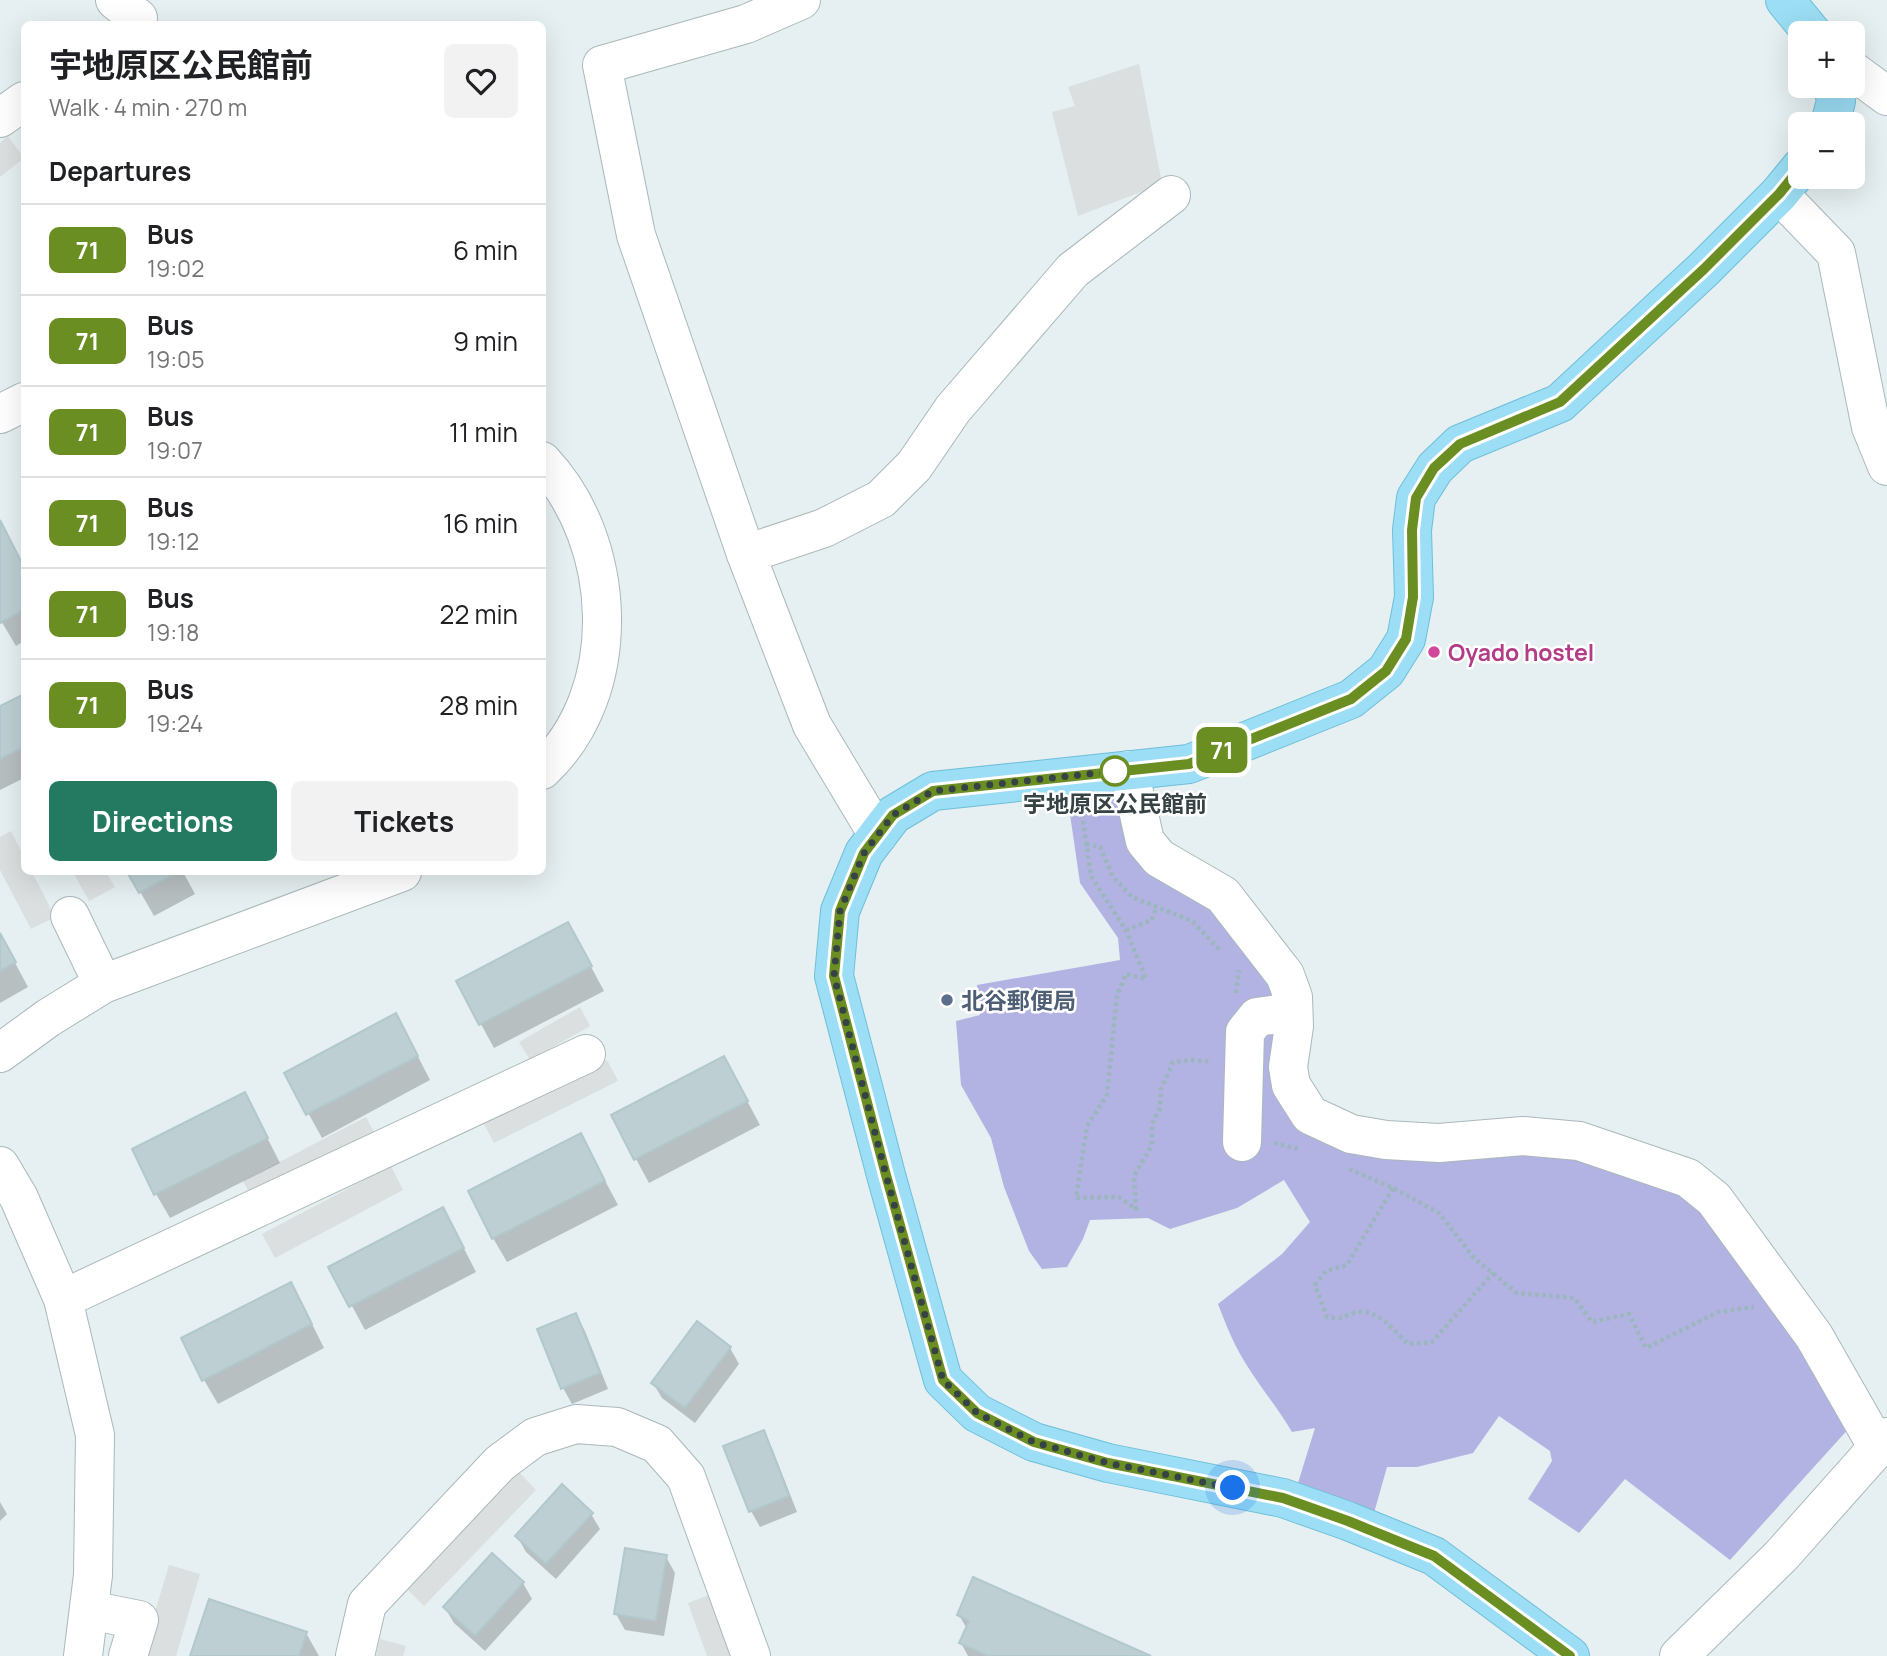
<!DOCTYPE html>
<html lang="en">
<head>
<meta charset="utf-8">
<style>
	:root { --surface:#fff; --page:#f2f2f2; --text:#202124; --muted:#757577; --line:#e0e0e0; --accent:#247a61 }
	body { margin:0; font-family:Manrope,"Noto Sans JP",sans-serif; background:var(--page); color:var(--text); height:100vh; display:flex; flex-direction:column; font-size:26px; white-space:nowrap }
	* { box-sizing:border-box; margin:0 }
	p { font-size:23px; color:var(--muted) }
	.icon { flex:none; width:38px; height:38px; fill:none; stroke:currentColor; stroke-width:2; stroke-linecap:round; stroke-linejoin:round }
	.map { position:relative; flex:1; overflow:hidden }
	.details { position:absolute; left:21px; top:21px; width:525px; height:854px; display:flex; flex-direction:column; background:var(--surface); border-radius:10px; box-shadow:0 7px 28px #0002 }
	.details>* { flex:none }
	.badge { padding:0 14px; border-radius:10px; font-size:24px; line-height:46px }
	.fabs { position:absolute; left:1788px; top:21px; display:grid; gap:14px }
	.fabs a { display:grid; place-items:center; width:77px; height:77px; border-radius:10px; background:var(--surface); box-shadow:0 7px 28px #0002; font-size:35px }
	.you { position:absolute; width:35px; height:35px; margin:-18px; border:5px solid #fff; border-radius:50%; background:#1a73e8; box-shadow:0 0 0 10px #1a73e833 }
	.map>.badge { position:absolute; translate:-50% -50%; box-shadow:0 0 0 4px #fff }
	h2 { padding:0 28px; font-size:26px; line-height:63px }
	.round { display:grid; place-items:center; flex:none; width:74px; height:74px; border-radius:10px; background:var(--page) }
	.overview { display:flex; align-items:center; justify-content:space-between; height:119px; padding:0 28px }
	h1 { font-size:33px; font-weight:700; line-height:52px }
	.action { display:flex; gap:14px; margin-top:auto; padding:14px 28px }
	.action a { flex:1; height:80px; border-radius:10px; background:var(--accent); color:#fff; font-size:28px; font-weight:700; line-height:80px; text-align:center }
	.action a+a { background:var(--page); color:var(--text) }
	ul { padding:0; list-style:none }
	li { display:flex; align-items:center; gap:21px; height:91px; padding:0 28px; border-top:2px solid var(--line) }
	li div { flex:1 }
	li b { display:block; font-size:26px }
	li em { font-style:normal }
	li .badge { min-width:77px; font-weight:700; text-align:center }
	.map>svg:first-child { display:block }
	.green { fill:#b2b3e2 }
	.parking { fill:#dbdfe0 }
	.shadow { fill:#0003 }
	.building { fill:#bdcfd2; stroke:#b1c8cc; stroke-width:2 }
	.lines { fill:none; stroke-linecap:round; stroke-linejoin:round }
	.minor-casing { stroke:#aab8bc; stroke-width:40 }
	.major-casing { stroke:#6dbfd9; stroke-width:40 }
	.path { stroke:#9cb6bd; stroke-width:4.5; stroke-dasharray:3.5 3.5; stroke-linecap:butt }
	.minor { stroke:#fff; stroke-width:38 }
	.major { stroke:#9cdef5; stroke-width:38 }
	.line-casing { stroke:#fff; stroke-width:16 }
	.line { stroke:#6b8e23; stroke-width:10 }
	.walk { stroke:#364244; stroke-width:7; stroke-dasharray:0 12.6 }
	.hotel-dot { fill:#d1479c; stroke:#fff; stroke-width:2.5 }
	.stop-dot { fill:#fff; stroke:#6b8e23; stroke-width:3.5 }
	.service-dot { fill:#5c6f8a; stroke:#fff; stroke-width:2.5 }
	.labels { text-anchor:middle; dominant-baseline:central; stroke-width:5; stroke-linejoin:round; paint-order:stroke }
	.hotel-label { font-size:23px; font-weight:bold; fill:#b23c85; stroke:#fff; text-anchor:start }
	.stop-label { font-size:23px; font-weight:bold; fill:#364244; stroke:#fff }
	.service-label { font-size:23px; font-weight:bold; fill:#4e5e75; stroke:#fff; text-anchor:start }
</style>
</head>
<body>
<div class="map">
<svg width="1887" height="1656" viewBox="0 0 1887 1656">
	<rect width="100%" height="100%" fill="#e6eff1"/>
	<path class="green" d="M 1130,771 L 1142,833 L 1276,963 L 1316,1120 L 1542,1138 L 1680,1188 L 1741,1257 L 1851,1426 L 1730,1560 L 1625,1479 L 1579,1533 L 1528,1499 L 1552,1461 L 1550,1451 L 1499,1416 L 1473,1453 L 1417,1467 L 1387,1467 L 1370,1527 L 1294,1496 L 1315,1428 L 1292,1432 C 1278,1408 1260,1387 1246,1364 C 1234,1345 1226,1325 1218,1304 L 1282,1254 L 1310,1222 L 1284,1180 L 1237,1208 L 1170,1229 L 1148,1218 L 1090,1220 L 1083,1239 L 1067,1267 L 1042,1269 L 1029,1251 L 1004,1187 L 991,1138 L 961,1085 L 956,1021 L 980,1015 L 977,985 L 1120,960 L 1118,938 L 1080,883 L 1065,780 Z"/>
	<g class="parking">
		<polygon points="1139,64 1162,184 1078,216 1052,112 1075,106 1068,87"/>
		<polygon points="8,136 24,158 0,177 0,143"/>
		<polygon points="11,831 24,857 24,872 32,872 55,917 31,929 0,870 0,837"/>
		<polygon points="73,872 106,872 115,887 89,901"/>
		<polygon points="580,1007 590,1026 530,1060 519,1042"/>
		<polygon points="607,1060 618,1081 494,1143 483,1122"/>
		<polygon points="366,1117 376,1136 253,1200 243,1181"/>
		<polygon points="391,1166 403,1190 275,1258 262,1234"/>
		<polygon points="519,1472 536,1490 424,1606 407,1589"/>
		<polygon points="169,1565 200,1574 176,1656 142,1656"/>
		<polygon points="709,1595 732,1656 707,1656 688,1603"/>
		<polygon points="380,1639 406,1646 403,1656 376,1656"/>
	</g>
	<g class="shadow">
		<polygon points="0,520 24,568 24,641 16,646 0,619"/>
		<polygon points="23,697 24,778 0,790 0,708"/>
		<polygon points="129,872 183,872 195,894 154,916"/>
		<polygon points="0,935 28,987 0,1003"/>
		<polygon points="581,948 604,991 494,1048 458,982"/>
		<polygon points="409,1039 430,1080 322,1138 286,1073"/>
		<polygon points="737,1082 760,1125 649,1183 636,1159"/>
		<polygon points="245,1094 280,1163 170,1218 156,1194"/>
		<polygon points="581,1136 618,1205 507,1262 493,1238"/>
		<polygon points="456,1233 476,1272 365,1330 331,1267"/>
		<polygon points="304,1308 324,1348 218,1404 204,1380"/>
		<polygon points="576,1315 585,1331 608,1389 572,1404 563,1388"/>
		<polygon points="730,1348 739,1364 695,1423 662,1398 653,1383"/>
		<polygon points="763,1432 772,1448 797,1512 760,1527 751,1511"/>
		<polygon points="0,1502 7,1514 0,1521"/>
		<polygon points="591,1514 600,1529 556,1579 526,1552 517,1536"/>
		<polygon points="666,1557 675,1573 664,1636 625,1630 616,1614"/>
		<polygon points="523,1583 532,1599 485,1651 454,1623 445,1608"/>
		<polygon points="959,1615 1147,1656 968,1656 961,1643 967,1629"/>
		<polygon points="306,1633 319,1656 192,1656"/>
	</g>
	<g class="building">
		<polygon points="0,520 24,567 24,610 0,623"/>
		<polygon points="24,694 24,747 0,759 0,706"/>
		<polygon points="127,872 178,872 139,893"/>
		<polygon points="568,922 592,966 479,1025 456,981"/>
		<polygon points="0,933 16,962 0,971"/>
		<polygon points="396,1013 418,1056 306,1115 284,1073"/>
		<polygon points="724,1056 748,1101 634,1160 611,1115"/>
		<polygon points="245,1092 268,1138 154,1195 132,1149"/>
		<polygon points="581,1133 605,1181 492,1239 468,1191"/>
		<polygon points="443,1207 464,1248 349,1307 328,1267"/>
		<polygon points="291,1282 312,1324 202,1381 181,1338"/>
		<polygon points="576,1313 600,1373 561,1389 537,1329"/>
		<polygon points="697,1321 731,1347 685,1408 651,1383"/>
		<polygon points="764,1430 789,1496 749,1512 723,1446"/>
		<polygon points="562,1484 593,1513 546,1564 515,1536"/>
		<polygon points="625,1548 667,1555 656,1621 614,1614"/>
		<polygon points="492,1553 524,1582 475,1636 443,1607"/>
		<polygon points="973,1577 1151,1656 988,1656 959,1643 969,1621 957,1615"/>
		<polygon points="209,1599 307,1632 299,1656 190,1656"/>
	</g>
	<g class="lines">
		<defs>
			<g id="minor">
				<polyline points="115,0 138,18"/>
				<polyline points="801,0 746,24 602,65 636,235 746,554 812,725 878,835"/>
				<polyline points="1853,71 1887,96"/>
				<polyline points="0,118 24,101"/>
				<polyline points="1779,194 1836,253 1871,427 1887,466"/>
				<polyline points="0,414 24,402"/>
				<path d="M 542,461 C 618,541 626,692 542,770"/>
				<polyline points="746,554 824,528 881,499 914,466 953,409 1073,270 1171,195"/>
				<polyline points="1129,770 1145,841 1159,858 1223,895 1285,975 1293,997 1294,1026 1288,1067 1291,1085 1310,1115 1351,1134 1386,1140 1439,1143 1523,1136 1579,1141 1688,1178 1714,1199 1814,1336 1878,1448"/>
				<polyline points="70,916 103,984"/>
				<polyline points="0,1053 48,1018 103,984 402,872"/>
				<polyline points="1242,1142 1245,1032 1257,1017 1293,1012"/>
				<polyline points="0,1166 19,1198 63,1299 95,1435 93,1575 83,1656"/>
				<polyline points="63,1299 586,1054"/>
				<polyline points="89,1610 139,1620 128,1656"/>
				<polyline points="355,1656 367,1604 500,1463 535,1437 576,1424 617,1427 657,1444 686,1477 751,1656"/>
				<polyline points="1679,1656 1781,1556 1887,1437"/>
			</g>
			<g id="major">
				<polyline points="1785,0 1812,33"/>
				<polyline points="1830,124 1836,101 1833,86"/>
				<polyline points="1570,1656 1434,1556 1348,1521 1283,1498 1108,1463 1034,1442 977,1413 943,1380 886,1175 834,976 840,911 864,853 893,815 933,791 1189,764 1351,699 1386,671 1406,639 1414,597 1412,530 1416,498 1435,468 1460,444 1560,403 1704,269 1779,194 1801,167"/>
			</g>
		</defs>
		<use href="#minor" class="minor-casing"/>
		<use href="#major" class="major-casing"/>
		<g class="path">
			<polyline points="1081,807 1091,876 1126,930 1146,979 1126,974 1117,995 1107,1095 1087,1126 1076,1198 1119,1197 1136,1209 1134,1176 1152,1145 1152,1124 1160,1108 1161,1089 1173,1062 1193,1060 1212,1062"/>
			<polyline points="1086,844 1100,847 1113,877 1132,897 1192,921 1221,951"/>
			<polyline points="1126,930 1152,920 1156,907"/>
			<polyline points="1236,993 1239,970"/>
			<polyline points="1274,1143 1299,1149"/>
			<polyline points="1349,1169 1393,1188 1439,1213 1474,1258 1517,1293 1574,1298 1592,1322 1629,1314 1646,1348 1718,1312 1754,1307"/>
			<path d="M 1393,1188 L 1347,1265 L 1326,1271 L 1315,1285 L 1327,1317 C 1342,1319 1341,1318 1353,1313 C 1377,1306 1393,1330 1408,1344 L 1432,1342 L 1493,1273"/>
		</g>
		<use href="#minor" class="minor"/>
		<use href="#major" class="major"/>
	</g>
	<g class="lines">
		<defs>
			<polyline id="line" points="1570,1656 1434,1556 1348,1521 1283,1498 1108,1463 1034,1442 977,1413 943,1380 886,1175 834,976 840,911 864,853 893,815 933,791 1189,764 1351,699 1386,671 1406,639 1413,597 1412,530 1416,498 1434,468 1460,444 1560,402 1704,269 1779,194 1801,167"/>
		</defs>
		<use href="#line" class="line-casing"/>
		<use href="#line" class="line"/>
		<polyline class="walk" points="1115,771 933,791 893,815 864,853 840,911 834,976 886,1175 943,1380 977,1413 1034,1442 1108,1463 1233,1488"/>
	</g>
	<circle class="hotel-dot" cx="1434" cy="652" r="7"/>
	<circle class="stop-dot" cx="1115" cy="771" r="14"/>
	<circle class="service-dot" cx="947" cy="1000" r="7"/>
	<g class="labels">
		<g class="hotel-label">
			<text x="1448" y="652">Oyado hostel</text>
		</g>
		<g class="stop-label">
			<text x="1115" y="803">宇地原区公民館前</text>
		</g>
		<g class="service-label">
			<text x="961" y="1000">北谷郵便局</text>
		</g>
	</g>
</svg>
<div class="fabs">
<a>+</a>
<a>−</a>
</div>
<div class="you" style="left:1233px;top:1488px"></div>
<b class="badge" style="left:1222px;top:750px;background:#6b8e23;color:#fff">71</b>
<section class="details">
<div class="overview"><div><h1>宇地原区公民館前</h1><p>Walk · 4 min · 270 m</p></div><a class="round"><svg class="icon" aria-label="heart" viewBox="0 0 24 24"><path d="M12 20l-8-8c-3-5 5-10 8-4 3-6 11-1 8 4z"/></svg></a></div>
<h2>Departures</h2>
<ul>
<li><span class="badge" style="background:#6b8e23;color:#fff">71</span><div><b>Bus</b><p>19:02</p></div><em>6 min</em></li>
<li><span class="badge" style="background:#6b8e23;color:#fff">71</span><div><b>Bus</b><p>19:05</p></div><em>9 min</em></li>
<li><span class="badge" style="background:#6b8e23;color:#fff">71</span><div><b>Bus</b><p>19:07</p></div><em>11 min</em></li>
<li><span class="badge" style="background:#6b8e23;color:#fff">71</span><div><b>Bus</b><p>19:12</p></div><em>16 min</em></li>
<li><span class="badge" style="background:#6b8e23;color:#fff">71</span><div><b>Bus</b><p>19:18</p></div><em>22 min</em></li>
<li><span class="badge" style="background:#6b8e23;color:#fff">71</span><div><b>Bus</b><p>19:24</p></div><em>28 min</em></li>
</ul>
<div class="action"><a>Directions</a><a>Tickets</a></div>
</section>
</div>
</body>
</html>
